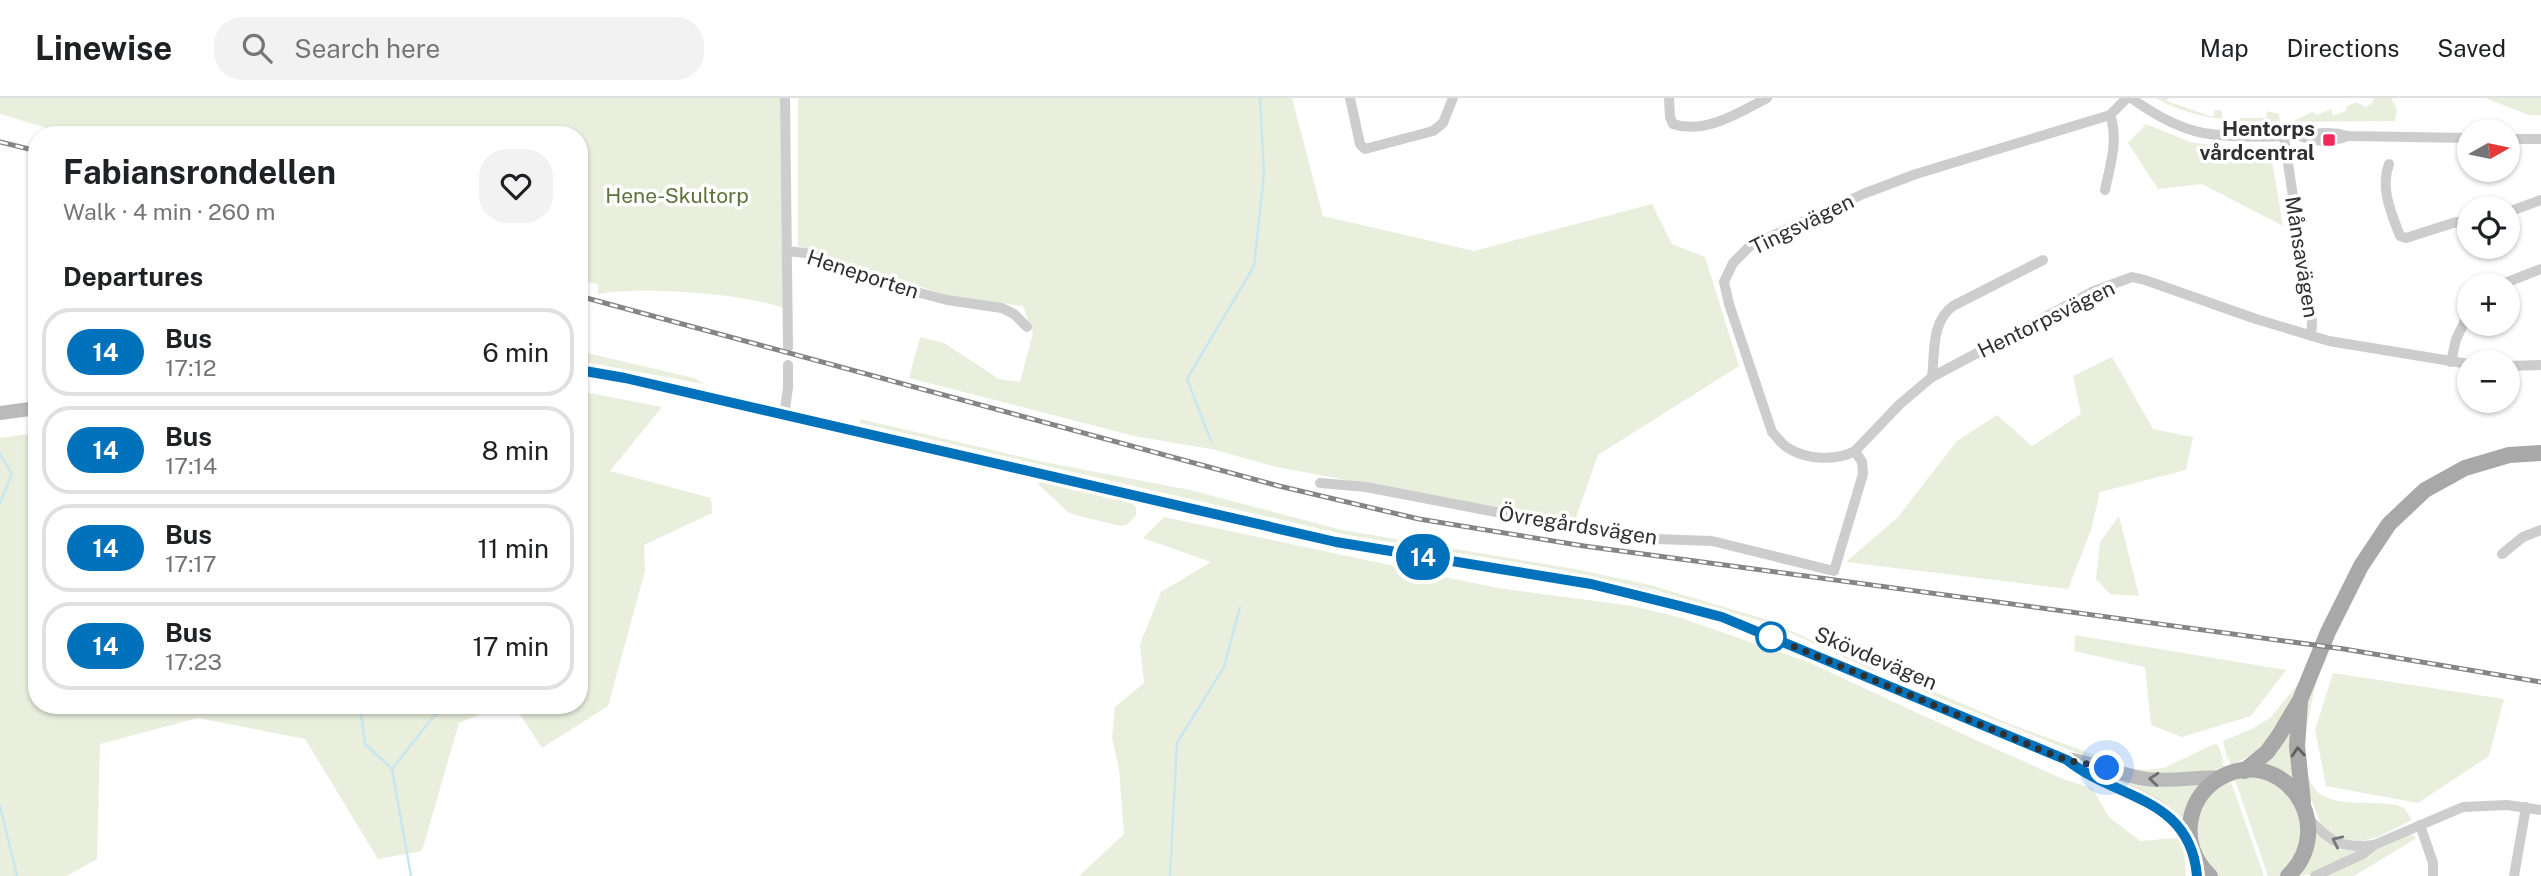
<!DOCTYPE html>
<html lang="en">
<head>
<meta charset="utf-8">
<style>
	:root { --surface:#fff; --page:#f2f2f2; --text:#202124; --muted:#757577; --line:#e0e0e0 }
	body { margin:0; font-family:"Public Sans",sans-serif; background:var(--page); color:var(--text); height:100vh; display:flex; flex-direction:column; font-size:26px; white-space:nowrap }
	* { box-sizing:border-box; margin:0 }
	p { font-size:23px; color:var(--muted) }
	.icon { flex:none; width:38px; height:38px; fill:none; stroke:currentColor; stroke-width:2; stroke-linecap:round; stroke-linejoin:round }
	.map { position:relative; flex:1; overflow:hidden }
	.panel { position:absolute; left:28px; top:28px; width:560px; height:588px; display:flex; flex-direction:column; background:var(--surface); border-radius:28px; box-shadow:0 2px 5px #0004 }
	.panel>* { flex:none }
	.badge { padding:0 14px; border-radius:23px; font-size:24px; line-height:46px }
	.needle { width:46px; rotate:81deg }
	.controls { position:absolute; left:2457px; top:21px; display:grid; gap:14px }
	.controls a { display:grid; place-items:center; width:63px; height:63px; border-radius:50%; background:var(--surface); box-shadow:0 2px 5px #0004; font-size:35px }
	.you { position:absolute; width:35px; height:35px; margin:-18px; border:5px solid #fff; border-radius:50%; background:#1a73e8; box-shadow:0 0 0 10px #1a73e833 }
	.map>.badge { position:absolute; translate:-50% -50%; box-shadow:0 0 0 4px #fff }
	h2 { padding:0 35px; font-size:26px; line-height:63px }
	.round { display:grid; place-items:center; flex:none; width:74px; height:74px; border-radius:28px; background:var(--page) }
	.head { display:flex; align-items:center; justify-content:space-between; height:119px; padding:0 35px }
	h1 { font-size:33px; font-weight:700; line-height:52px }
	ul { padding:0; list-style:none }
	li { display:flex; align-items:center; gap:21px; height:88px; margin:0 14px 10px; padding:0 21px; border:4px solid var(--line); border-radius:28px }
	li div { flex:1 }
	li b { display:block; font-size:26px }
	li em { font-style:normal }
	li .badge { min-width:77px; font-weight:700; text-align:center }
	header { display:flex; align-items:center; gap:42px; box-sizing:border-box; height:98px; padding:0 35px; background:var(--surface); border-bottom:2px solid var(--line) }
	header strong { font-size:33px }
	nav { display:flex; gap:38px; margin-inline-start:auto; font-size:24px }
	.search { width:490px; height:63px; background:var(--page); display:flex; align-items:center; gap:18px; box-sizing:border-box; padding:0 24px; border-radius:28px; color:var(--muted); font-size:26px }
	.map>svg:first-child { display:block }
	.green { fill:#eaeedd }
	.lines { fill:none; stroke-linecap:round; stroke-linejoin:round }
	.stream { stroke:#c8e7ef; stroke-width:2.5 }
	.minor { stroke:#cdcdcd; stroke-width:10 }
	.secondary { stroke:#bababa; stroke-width:14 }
	.primary { stroke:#a8a8a8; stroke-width:16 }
	.rail-casing { stroke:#858585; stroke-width:5 }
	.rail { stroke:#fff; stroke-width:2.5; stroke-dasharray:8; stroke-linecap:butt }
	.oneway { stroke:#606060 }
	.oneway2 { stroke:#6e6e6e }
	.oneway3 { stroke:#777 }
	.line-casing { stroke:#fff; stroke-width:16 }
	.line { stroke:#0072bc; stroke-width:10 }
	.walk { stroke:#303030; stroke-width:7; stroke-dasharray:0 12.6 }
	.poi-dot { fill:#f4265a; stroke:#fff; stroke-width:2.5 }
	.stop-dot { fill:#fff; stroke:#0072bc; stroke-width:3.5 }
	.labels { text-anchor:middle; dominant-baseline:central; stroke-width:7; stroke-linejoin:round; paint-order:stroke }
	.poi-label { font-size:21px; font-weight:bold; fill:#303030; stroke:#fff; text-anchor:end }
	.park-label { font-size:21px; fill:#5d7139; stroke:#fff }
	.street-label { font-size:21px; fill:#303030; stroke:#fff }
</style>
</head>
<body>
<header>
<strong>Linewise</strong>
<div class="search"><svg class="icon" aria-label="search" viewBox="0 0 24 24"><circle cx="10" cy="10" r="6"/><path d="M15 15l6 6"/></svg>Search here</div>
<nav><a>Map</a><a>Directions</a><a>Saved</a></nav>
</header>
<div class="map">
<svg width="2541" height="778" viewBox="0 0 2541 778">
	<rect width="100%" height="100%" fill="#fff"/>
	<g class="green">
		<path d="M 0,0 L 780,0 L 783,210 C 742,195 641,188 598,196 L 598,186 L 579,183 L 579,37 L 71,37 L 0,16 Z"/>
		<polygon points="798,0 1292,0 1323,118 1474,153 1652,106 1672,146 1705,159 1739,268 1598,357 1574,425 1277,369 1211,351 1134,338 909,280 920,239 944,245 999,281 1020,284 1033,235 1023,208 949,198 798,148"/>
		<path d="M 2156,0 L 2168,0 L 2167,3 L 2213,19 L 2215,12 L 2222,13 L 2222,20 L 2266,20 L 2267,13 L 2279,16 L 2280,24 C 2235,23 2196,23 2156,0 Z"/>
		<polygon points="2374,0 2391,0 2397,11 2395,23 2297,24 2295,22 2312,14 2317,17 2331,11 2333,18 2346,13 2347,8 2356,4 2366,9 2371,6"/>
		<polygon points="2485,0 2541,0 2541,17 2529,17"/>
		<polygon points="2146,26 2190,44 2271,57 2283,128 2202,86 2158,91 2128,45"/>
		<polygon points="587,255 694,280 704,286 579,263 579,256"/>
		<polygon points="2112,259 2153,331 2193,339 2186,372 2100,394 2091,432 2068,491 1846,464 1898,419 1957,343 1997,317 2032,348 2081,316 2073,278"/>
		<polygon points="579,293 662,309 610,373 711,400 712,415 644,447 645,473 608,608 542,650 514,607 579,607"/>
		<polygon points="860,321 1044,364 1190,392 1342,432 1575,471 1650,487 1768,522 1876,572 1874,573 1771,526 1651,491 1550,470 1347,437 860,325"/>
		<polygon points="37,335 37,607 501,607 459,625 422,753 378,761 305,641 198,620 100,646 97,761 67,778 0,778 0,340"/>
		<polygon points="1039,384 1131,405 1136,409 1136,417 1128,426 1121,428 1075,417 1068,414 1038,386"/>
		<polygon points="2119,418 2139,498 2110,496 2096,481 2100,444"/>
		<polygon points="1164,419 1497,490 1632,508 1678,519 1808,564 1978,643 2063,681 2092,690 2109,719 2140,743 2177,740 2184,751 2186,778 1079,778 1124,736 1119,671 1112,640 1115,609 1144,585 1140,546 1161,494 1211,464 1143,440"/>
		<polygon points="2075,537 2286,572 2251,618 2182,639 2151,627 2145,569 2074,553"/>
		<path d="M 2322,565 C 2314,595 2285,685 2328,700 C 2349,708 2375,703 2397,707 L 2405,711 L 2412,722 L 2378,739 L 2351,745 L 2323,732 L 2306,688 L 2303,616 Z"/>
		<polygon points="2333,575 2504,601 2489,658 2418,705 2326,688 2315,632"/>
		<path d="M 2303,580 C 2280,616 2274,652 2230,667 L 2229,658 L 2228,663 L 2223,643 L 2252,631 L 2270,620 Z"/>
		<polygon points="1923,589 2010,626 2130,670 2146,672 2164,670 2214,646 2218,647 2225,667 2220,660 2224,669 2207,674 2146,677 2092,661 1924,594"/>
		<polygon points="2291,626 2298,688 2256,667"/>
		<polygon points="2090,669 2206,683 2186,731"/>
		<polygon points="2247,678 2267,680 2292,696 2305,738 2282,778 2268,778 2235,682"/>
		<polygon points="2230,684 2229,688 2231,684 2264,778 2218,778 2213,775 2195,745 2197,714 2212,692"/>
		<path d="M 2314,733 C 2328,748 2340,755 2361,752 C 2342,762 2318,778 2296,778 Z"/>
		<polygon points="2408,736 2415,738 2415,741 2354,778 2323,778"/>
	</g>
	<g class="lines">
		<g class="stream">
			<polyline points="1211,343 1187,281 1254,168 1264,75 1260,0"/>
			<polyline points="0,356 12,376 0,405"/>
			<polyline points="360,607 365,646 392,671 411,778"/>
			<polyline points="392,671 433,619 450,607"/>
			<polyline points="0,708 17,778"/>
			<polyline points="1170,778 1177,645 1224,569 1240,509"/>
		</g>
		<g class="minor">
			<polyline points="785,0 788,249"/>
			<polyline points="1350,0 1360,46 1365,51 1433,33 1443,25 1453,0"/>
			<path d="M 1669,0 L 1670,19 L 1673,26 C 1705,37 1740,14 1767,0"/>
			<path d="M 2131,0 C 2152,15 2177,30 2203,35 C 2227,39 2265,39 2289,38 C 2313,38 2323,31 2348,38 L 2469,40"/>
			<path d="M 2300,38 C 2316,44 2332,44 2348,38"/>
			<polyline points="2284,39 2312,224 2311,238"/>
			<polyline points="2508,41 2541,41"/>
			<path d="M 2389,66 C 2380,91 2391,114 2400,138 L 2406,140 L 2453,125 L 2469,122"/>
			<path d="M 2105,92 C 2110,68 2119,41 2110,17"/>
			<polyline points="2508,114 2541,102"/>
			<polyline points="787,153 805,155 905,191 947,202 1002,210 1014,216 1027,229"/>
			<polyline points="2500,187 2541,171"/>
			<polyline points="2451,264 2456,241 2469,215"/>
			<polyline points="2508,268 2541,267"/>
			<path d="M 1932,279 C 1935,254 1931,224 1953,208 L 2043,162"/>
			<polyline points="784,317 788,290 788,267"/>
			<path d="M 1855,353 C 1836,363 1807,362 1788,350 C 1782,347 1777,339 1772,334 L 1729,206 L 1724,184 L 1733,165 L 1750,148 L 1863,96 L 1916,76 L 2110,17 L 2127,0"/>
			<polyline points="1320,385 1366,389 1589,432 1655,441 1712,443 1834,473 1863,376 1862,364 1855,353 1900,306 1932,279 2094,193 2132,179 2145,182 2256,221 2329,243 2469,266"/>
			<polyline points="2502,456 2523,439 2541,432"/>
			<path d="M 2307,719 C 2330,744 2340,751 2374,747"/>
			<polyline points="2420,727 2433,765 2433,778"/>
			<polyline points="2315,778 2363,756 2374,747 2463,709 2507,707 2541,712"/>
			<polyline points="2514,778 2526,709"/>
		</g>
		<g class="secondary">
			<path d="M 579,272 L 625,280 L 1336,444 L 1591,486 L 1637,496 L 1722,519 L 2067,661 C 2094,665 2119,677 2146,681 C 2171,684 2196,679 2222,679"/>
			<polyline points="0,315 37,310"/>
			<path d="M 2068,662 C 2093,683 2123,689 2151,705 C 2168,714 2178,730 2190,744"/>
		</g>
		<g class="primary">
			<polyline points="2300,604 2297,648 2303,704"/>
			<polyline points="2244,673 2267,654 2278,639 2300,602 2328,534 2361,468 2389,426 2425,392 2465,370 2509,357 2541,355"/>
			<path d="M 2210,778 C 2194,763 2186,742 2191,720 C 2194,704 2204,690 2218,681 C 2280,643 2341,727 2288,778"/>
		</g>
		<defs>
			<g id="rail">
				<polyline points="0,44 37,53"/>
				<polyline points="579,198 1279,388 1419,421 1584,448 2344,551 2541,584"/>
			</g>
		</defs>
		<use href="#rail" class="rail-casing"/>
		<use href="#rail" class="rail"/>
	</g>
	<defs><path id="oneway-chevron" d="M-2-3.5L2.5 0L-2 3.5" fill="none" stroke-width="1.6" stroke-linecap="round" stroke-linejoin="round" transform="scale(1.75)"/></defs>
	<use class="oneway" href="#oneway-chevron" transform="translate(2298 654) rotate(-94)"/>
	<use class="oneway2" href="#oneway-chevron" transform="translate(2154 681) rotate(-175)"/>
	<use class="oneway3" href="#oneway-chevron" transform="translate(2337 743) rotate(-155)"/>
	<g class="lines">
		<defs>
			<path id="line" d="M 579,272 L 625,280 L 1336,444 L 1591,486 L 1680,508 L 1722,519 L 2067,662 C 2117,702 2190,698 2197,778"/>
		</defs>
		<use href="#line" class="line-casing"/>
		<use href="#line" class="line"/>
		<polyline class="walk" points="1771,539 2044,653 2067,662 2107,670"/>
	</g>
	<rect class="poi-dot" x="2322" y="35" width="14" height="14" rx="3.5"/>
	<circle class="stop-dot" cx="1771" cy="539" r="14"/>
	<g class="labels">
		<g class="poi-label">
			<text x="2315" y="30">Hentorps<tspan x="2315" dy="24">vårdcentral</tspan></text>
		</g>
		<g class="park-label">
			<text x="677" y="97">Hene-Skultorp</text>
		</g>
		<g class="street-label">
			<text transform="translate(1802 126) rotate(-26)">Tingsvägen</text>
			<text transform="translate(2302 159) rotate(81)">Månsavägen</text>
			<text transform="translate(863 176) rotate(18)">Heneporten</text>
			<text transform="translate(2046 221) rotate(-26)">Hentorpsvägen</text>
			<text transform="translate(1578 427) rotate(9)">Övregårdsvägen</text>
			<text transform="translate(1876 560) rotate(23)">Skövdevägen</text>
		</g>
	</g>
</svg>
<div class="controls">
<a><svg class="needle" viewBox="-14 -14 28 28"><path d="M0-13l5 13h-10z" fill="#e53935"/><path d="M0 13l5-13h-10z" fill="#757577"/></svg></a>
<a><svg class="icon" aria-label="locate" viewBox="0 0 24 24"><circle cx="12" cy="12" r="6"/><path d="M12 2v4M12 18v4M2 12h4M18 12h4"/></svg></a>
<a>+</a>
<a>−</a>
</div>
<div class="you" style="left:2107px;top:670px"></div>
<b class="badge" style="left:1423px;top:459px;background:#0072bc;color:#fff">14</b>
<section class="panel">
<div class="head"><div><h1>Fabiansrondellen</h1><p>Walk · 4 min · 260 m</p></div><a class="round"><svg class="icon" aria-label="heart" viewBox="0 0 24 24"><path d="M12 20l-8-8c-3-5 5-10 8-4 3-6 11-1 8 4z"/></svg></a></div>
<h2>Departures</h2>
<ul>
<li><span class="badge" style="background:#0072bc;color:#fff">14</span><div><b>Bus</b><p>17:12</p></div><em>6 min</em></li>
<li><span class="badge" style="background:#0072bc;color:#fff">14</span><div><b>Bus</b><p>17:14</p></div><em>8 min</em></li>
<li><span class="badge" style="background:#0072bc;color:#fff">14</span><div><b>Bus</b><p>17:17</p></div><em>11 min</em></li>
<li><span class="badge" style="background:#0072bc;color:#fff">14</span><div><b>Bus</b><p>17:23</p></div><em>17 min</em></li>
</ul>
</section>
</div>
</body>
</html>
